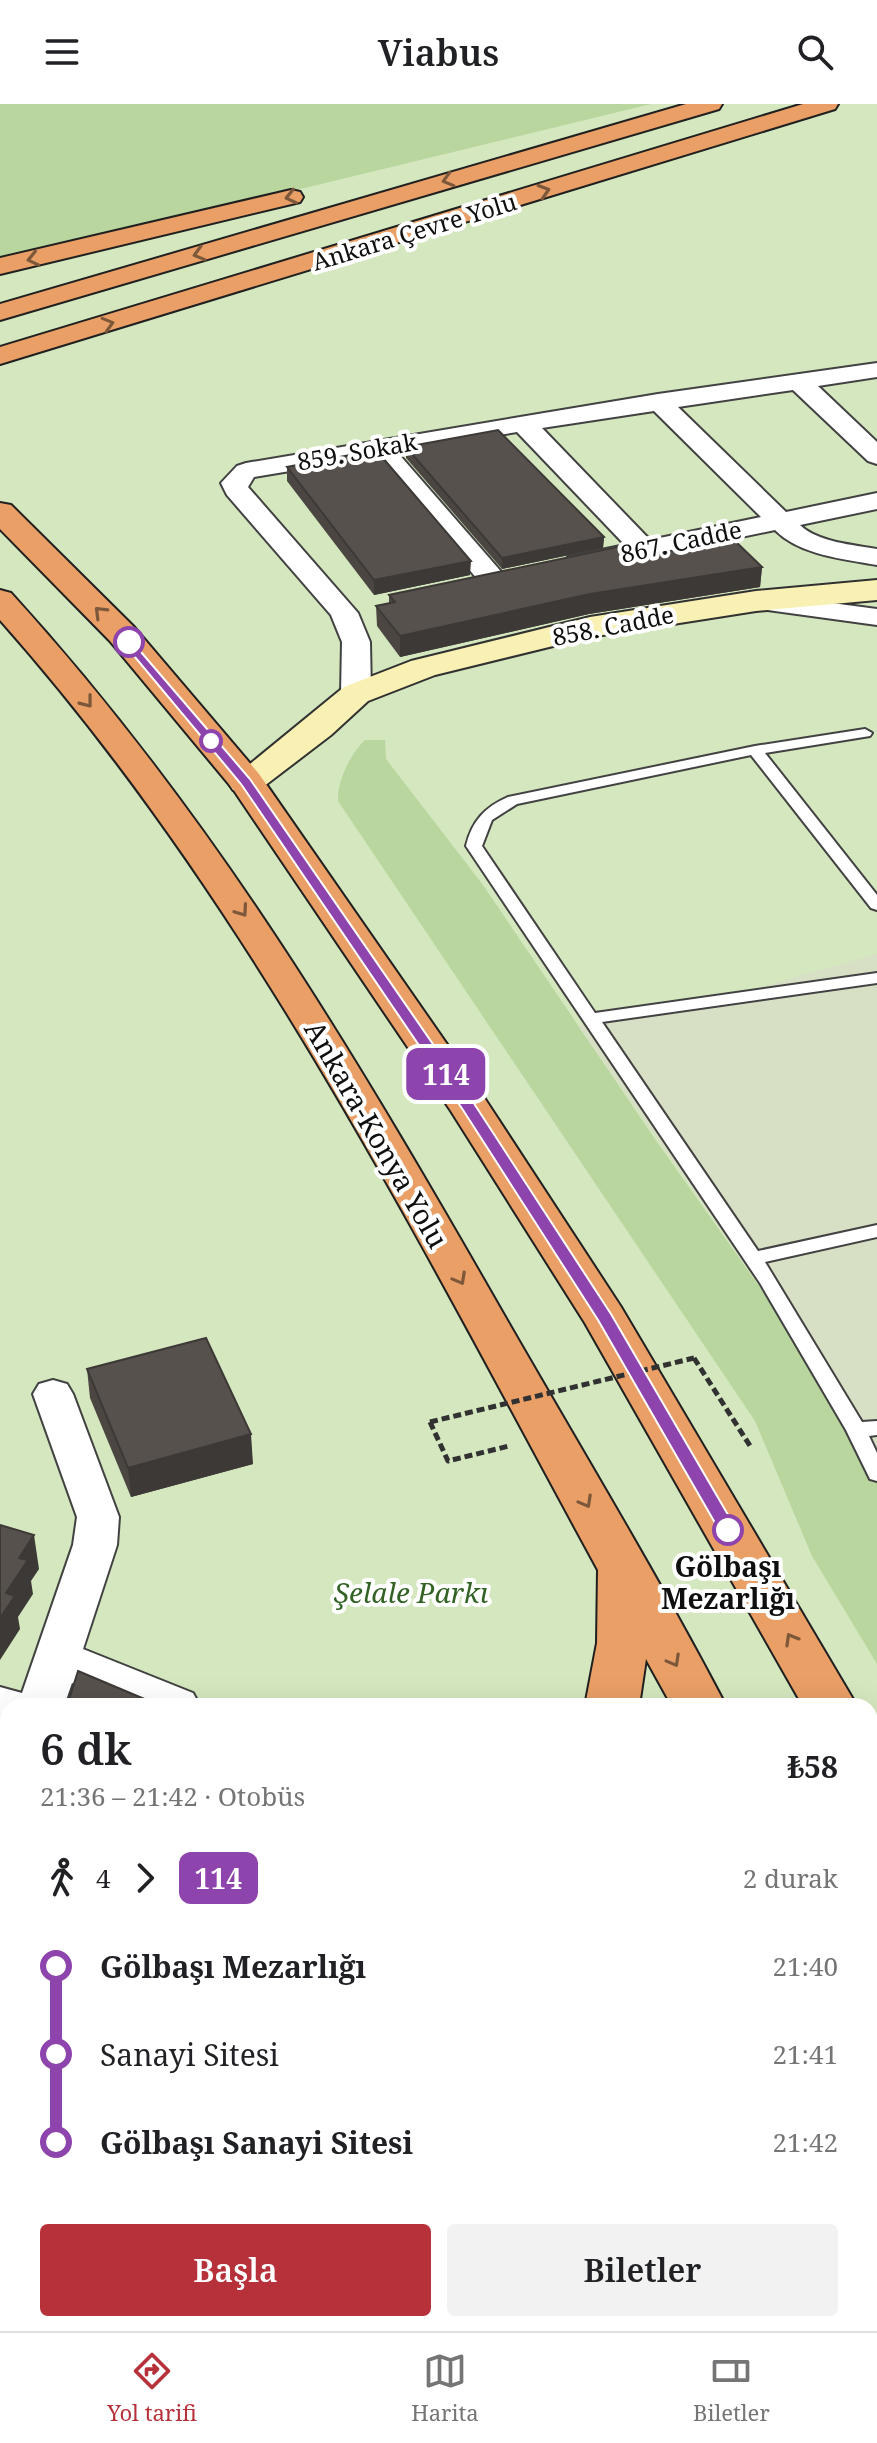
<!DOCTYPE html>
<html lang="tr">
<head>
<meta charset="utf-8">
<style>
	:root { --surface:#fff; --page:#f2f2f2; --text:#202124; --muted:#757577; --line:#e0e0e0; --accent:#b6313a }
	body { margin:0; font-family:"Noto Serif",serif; background:var(--page); color:var(--text); height:100vh; display:flex; flex-direction:column; font-size:30px; white-space:nowrap }
	* { box-sizing:border-box; margin:0 }
	p { font-size:26px; color:var(--muted) }
	.icon { flex:none; width:44px; height:44px; fill:none; stroke:currentColor; stroke-width:2; stroke-linecap:round; stroke-linejoin:round }
	.map { position:relative; flex:1; overflow:hidden }
	.drawer { position:absolute; left:0px; top:1594px; width:878px; height:634px; display:flex; flex-direction:column; background:var(--surface); border-radius:24px 24px 0 0; box-shadow:0 8px 32px #0002 }
	.drawer>* { flex:none }
	.badge { padding:0 16px; border-radius:12px; font-size:28px; line-height:52px }
	.map>.badge { position:absolute; translate:-50% -50%; box-shadow:0 0 0 4px #fff }
	.legs { display:flex; align-items:center; gap:12px; height:88px; padding:0 40px; font-size:26px }
	.legs p { margin-inline-start:auto }
	.summary { display:flex; align-items:center; justify-content:space-between; height:136px; padding:0 40px }
	h1 { font-size:44px; font-weight:600; line-height:60px }
	.primary-button { display:flex; gap:16px; margin-top:auto; padding:16px 40px }
	.primary-button a { flex:1; height:92px; border-radius:8px; background:var(--accent); color:#fff; font-size:32px; font-weight:600; line-height:92px; text-align:center }
	.primary-button a+a { background:var(--page); color:var(--text) }
	ul { padding:0 40px; list-style:none }
	li { display:flex; align-items:center; gap:28px; height:88px; font-size:30px }
	li i { display:grid; place-items:center; width:12px; height:100%; margin:0 10px; background:currentColor }
	li i::after { content:''; width:20px; height:20px; margin:-10px; border:6px solid; border-radius:50%; background:var(--surface) }
	li p { margin-inline-start:auto }
	li:first-child i { background:linear-gradient(#0000 50%,currentColor 0) }
	li:last-child i { background:linear-gradient(currentColor 50%,#0000 0) }
	header { display:flex; justify-content:space-between; align-items:center; height:104px; padding:0 40px; background:var(--surface); font-size:36px; font-weight:600 }
	.tabs { display:flex; justify-content:space-around; align-items:center; height:112px; border-top:2px solid var(--line); background:var(--surface); font-size:22px; color:var(--muted) }
	.tabs a { display:grid; justify-items:center; gap:4px }
	.tabs .current { color:var(--accent) }
	.map>svg:first-child { display:block }
	.green { fill:#d4e7be; fill-rule:evenodd }
	.forest { fill:#b9d69f }
	.cemetery { fill:#d7e0c4 }
	.lines { fill:none; stroke-linecap:round; stroke-linejoin:round }
	.lane-casing { stroke:#424242; stroke-width:4 }
	.street-casing { stroke:#424242; stroke-width:4 }
	.secondary-casing { stroke:#313131; stroke-width:4 }
	.highway-casing { stroke:#202020; stroke-width:4 }
	.path { stroke:#313131; stroke-width:5; stroke-dasharray:8 4; stroke-linecap:butt }
	.lane { fill:#fff; fill-rule:evenodd }
	.street { fill:#fff; fill-rule:evenodd }
	.secondary { fill:#f9f0b3; fill-rule:evenodd }
	.highway { fill:#e99f66; fill-rule:evenodd }
	.path-bridge { stroke:#313131; stroke-width:5; stroke-dasharray:8 4; stroke-linecap:butt }
	.wall { fill:#4b4642 }
	.shaded-wall { fill:#3d3936 }
	.building { fill:#57514d; stroke:#3d3936; stroke-width:2 }
	.oneway { stroke:#7c573a }
	.line-1 { fill:#8e44ad; stroke:#fff; stroke-width:2 }
	.stop-1-dot { fill:#fff; stroke:#8e44ad; stroke-width:4 }
	.labels { text-anchor:middle; dominant-baseline:central; stroke-width:8; stroke-linejoin:round; paint-order:stroke }
	.far-street-label { font-size:24px; fill:#0f0f0f; stroke:#fff }
	.street-label { font-size:28px; fill:#0f0f0f; stroke:#fff }
	.stop-label { font-size:28px; font-weight:bold; fill:#0f0f0f; stroke:#fff }
	.park-label { font-size:28px; font-style:italic; fill:#326324; stroke:#fff }
</style>
</head>
<body>
<header><svg class="icon" aria-label="menu" viewBox="0 0 24 24"><path d="M4 6h16M4 12h16M4 18h16"/></svg>Viabus<svg class="icon" aria-label="search" viewBox="0 0 24 24"><circle cx="10" cy="10" r="6"/><path d="M15 15l6 6"/></svg></header>
<div class="map">
<svg width="877" height="2227" viewBox="0 0 877 2227">
	<rect width="100%" height="100%" fill="#fefcf3"/>
	<path class="green" d="M 0,0 L 877,0 L 877,2227 L 0,2227 ZM 8,1602 L 870,1602 L 870,2220 L 8,2220 Z"/>
	<g class="forest">
		<polygon points="0,0 651,0 0,158"/>
		<path d="M 365,636 L 385,636 L 386,655 L 483,781 L 655,1035 L 829,1281 L 877,1378 L 877,1560 L 812,1452 L 755,1317 L 338,697 C 337,677 351,649 365,636 Z"/>
	</g>
	<polygon class="cemetery" points="877,850 877,1378 829,1281 578,922 753,885"/>
	<g class="lines">
		<defs>
			<g id="lane">
				<path d="M 865,625 L 872,629 L 870,632 L 765,649 L 877,791 L 877,806 L 871,804 L 751,651 L 517,700 L 492,716 L 482,742 L 595,909 L 877,869 L 877,879 L 602,918 L 758,1147 L 877,1121 L 877,1133 L 765,1158 L 862,1318 L 877,1317 L 877,1331 L 869,1332 L 877,1349 L 877,1377 L 870,1375 L 846,1326 L 760,1179 L 466,742 C 472,717 485,703 508,693 L 755,642 Z"/>
				<polygon points="485,2220 516,2220 519,2227 488,2227"/>
			</g>
			<g id="street">
				<path d="M 877,259 L 877,273 L 818,282 L 877,338 L 877,360 L 868,357 L 793,286 L 678,303 L 786,408 L 877,389 L 877,405 L 800,421 C 817,438 854,441 877,445 L 877,461 C 843,455 800,451 775,426 L 578,467 L 568,465 L 564,459 L 568,453 L 625,441 L 517,328 L 397,348 L 504,471 L 508,477 L 504,483 L 484,483 L 374,353 L 254,373 L 248,383 L 358,509 L 370,538 L 371,590 L 366,596 L 346,596 L 341,590 L 342,538 L 331,511 L 227,391 L 221,379 L 237,362 L 246,359 L 658,290 ZM 654,307 L 761,413 L 650,436 L 542,324 Z"/>
				<polygon points="756,489 877,505 877,521 746,503 742,497 746,491"/>
				<polygon points="53,1276 67,1280 73,1290 119,1413 117,1441 83,1545 193,1589 200,1602 129,1602 72,1579 64,1602 8,1602 8,1621 0,1619 0,1583 22,1589 73,1441 77,1413 33,1290 39,1280"/>
				<polygon points="8,1669 8,1726 0,1729 0,1671"/>
			</g>
			<g id="secondary">
				<polygon points="877,476 877,496 756,507 590,533 435,571 368,597 331,631 259,686 246,689 233,686 228,678 344,583 411,557 590,513 756,487"/>
				<polygon points="261,2220 325,2220 326,2227 260,2227"/>
			</g>
			<g id="highway">
				<polygon points="686,0 722,0 719,5 0,216 0,200"/>
				<polygon points="803,0 838,0 835,5 0,260 0,243"/>
				<polygon points="291,86 300,88 303,93 300,98 0,170 0,154"/>
				<polygon points="0,399 11,401 134,523 259,670 485,995 621,1203 857,1602 803,1602 585,1219 451,1007 233,685 110,537 0,425"/>
				<path d="M 0,486 L 11,489 C 218,716 361,961 512,1225 C 584,1350 659,1474 726,1602 L 672,1602 L 646,1555 L 639,1602 L 585,1602 L 597,1539 L 598,1466 C 419,1138 250,797 0,516 Z"/>
				<polygon points="870,1649 877,1651 877,1705 870,1703"/>
				<polygon points="870,1891 877,1893 877,1957 870,1955"/>
				<polygon points="95,2220 163,2220 160,2227 92,2227"/>
				<polygon points="194,2220 261,2220 258,2227 191,2227"/>
			</g>
		</defs>
		<use href="#lane" class="lane-casing"/>
		<use href="#street" class="street-casing"/>
		<use href="#secondary" class="secondary-casing"/>
		<use href="#highway" class="highway-casing"/>
		<g class="path">
			<polyline points="694,1254 752,1345"/>
			<polyline points="430,1318 448,1357 509,1342"/>
		</g>
		<use href="#lane" class="lane"/>
		<use href="#street" class="street"/>
		<use href="#secondary" class="secondary"/>
		<use href="#highway" class="highway"/>
		<polyline class="path-bridge" points="430,1318 694,1254"/>
	</g>
	<g class="wall">
		<polygon points="406,343 604,433 603,444 502,465 406,354"/>
		<polygon points="287,363 470,471 374,491 287,377"/>
		<polygon points="634,454 762,463 760,483 589,510 400,553 377,522 376,502 389,499 389,491"/>
		<polygon points="87,1265 253,1360 131,1393 90,1294"/>
		<polygon points="8,1776 8,2003 0,1999 0,1800"/>
	</g>
	<g class="shaded-wall">
		<polygon points="604,433 603,444 502,465 502,454"/>
		<polygon points="471,457 470,471 374,491 374,476"/>
		<polygon points="762,463 760,483 589,510 400,553 400,532 590,490"/>
		<polygon points="251,1330 253,1360 131,1393 128,1364"/>
		<polygon points="34,1431 39,1465 31,1477 33,1490 18,1513 20,1525 0,1556 0,1514 6,1489 19,1454"/>
		<polygon points="8,2172 8,2206 0,2214 0,2180"/>
	</g>
	<g class="building">
		<polygon points="498,326 604,433 502,454 406,343"/>
		<polygon points="376,346 471,457 374,476 287,363"/>
		<polygon points="733,435 762,463 590,490 400,532 376,502 395,498 389,491 622,442 634,454"/>
		<polygon points="206,1234 251,1330 128,1364 87,1265"/>
		<polygon points="0,1421 34,1431 19,1454 28,1456 6,1489 15,1492 0,1514"/>
		<polygon points="78,1567 161,1602 67,1602"/>
		<polygon points="8,1776 8,1972 0,1967 0,1800"/>
		<polygon points="0,2055 8,2061 8,2172 0,2180"/>
	</g>
	<defs><path id="oneway-chevron" d="M-2-3.5L2.5 0L-2 3.5" fill="none" stroke-width="1.6" stroke-linecap="round" stroke-linejoin="round" transform="scale(2)"/></defs>
	<g class="oneway">
		<use href="#oneway-chevron" transform="translate(448 76) rotate(164)"/>
		<use href="#oneway-chevron" transform="translate(544 87) rotate(-17)"/>
		<use href="#oneway-chevron" transform="translate(291 93) rotate(167)"/>
		<use href="#oneway-chevron" transform="translate(199 150) rotate(164)"/>
		<use href="#oneway-chevron" transform="translate(33 155) rotate(167)"/>
		<use href="#oneway-chevron" transform="translate(108 220) rotate(-16)"/>
		<use href="#oneway-chevron" transform="translate(100 508) rotate(-135)"/>
		<use href="#oneway-chevron" transform="translate(87 598) rotate(52)"/>
		<use href="#oneway-chevron" transform="translate(242 807) rotate(55)"/>
		<use href="#oneway-chevron" transform="translate(460 1175) rotate(61)"/>
		<use href="#oneway-chevron" transform="translate(586 1398) rotate(61)"/>
		<use href="#oneway-chevron" transform="translate(791 1535) rotate(-120)"/>
		<use href="#oneway-chevron" transform="translate(674 1557) rotate(61)"/>
	</g>
	<polygon class="line-1" points="129,534 250,675 475,1001 611,1210 734,1421 734,1431 722,1431 598,1216 463,1006 241,680 124,540 123,538"/>
	<g class="stop-1-dot">
		<circle cx="129" cy="538" r="14"/>
		<circle cx="211" cy="637" r="10"/>
		<circle cx="728" cy="1426" r="14"/>
	</g>
	<g class="labels">
		<g class="far-street-label">
			<text transform="translate(414 127) rotate(-17)">Ankara Çevre Yolu</text>
			<text transform="translate(357 347) rotate(-10)">859. Sokak</text>
			<text transform="translate(681 437) rotate(-12)">867. Cadde</text>
			<text transform="translate(613 521) rotate(-11)">858. Cadde</text>
		</g>
		<g class="street-label">
			<text transform="translate(377 1030) rotate(60)">Ankara-Konya Yolu</text>
		</g>
		<g class="stop-label">
			<text x="728" y="1462">Gölbaşı<tspan x="728" dy="32">Mezarlığı</tspan></text>
		</g>
		<g class="park-label">
			<text x="411" y="1488">Şelale Parkı</text>
		</g>
	</g>
</svg>
<b class="badge" style="left:446px;top:970px;background:#8e44ad;color:#fff">114</b>
<section class="drawer">
<div class="summary"><div><h1>6 dk</h1><p>21:36 – 21:42 · Otobüs</p></div><b>₺58</b></div>
<div class="legs"><svg class="icon" aria-label="walk" viewBox="0 0 24 24"><circle cx="13" cy="4" r="2"/><path d="M13 8l-2 6 4 7M11 14l-3 7M7 12l3-4h3l4 4"/></svg>4<svg class="icon" aria-label="forward" viewBox="0 0 24 24"><path d="M9 5l7 7-7 7"/></svg><b class="badge" style="background:#8e44ad;color:#fff">114</b><p>2 durak</p></div>
<ul>
<li><i style="color:#8e44ad"></i><b>Gölbaşı Mezarlığı</b><p>21:40</p></li>
<li><i style="color:#8e44ad"></i><span>Sanayi Sitesi</span><p>21:41</p></li>
<li><i style="color:#8e44ad"></i><b>Gölbaşı Sanayi Sitesi</b><p>21:42</p></li>
</ul>
<div class="primary-button"><a>Başla</a><a>Biletler</a></div>
</section>
</div>
<nav class="tabs">
<a class="current"><svg class="icon" aria-label="directions" viewBox="0 0 24 24"><path d="M12 3l9 9-9 9-9-9zM9 14v-3h6M13 9l2 2-2 2"/></svg>Yol tarifi</a>
<a><svg class="icon" aria-label="map" viewBox="0 0 24 24"><path d="M3 6l6-2 6 2 6-2v14l-6 2-6-2-6 2zM9 4v14M15 6v14"/></svg>Harita</a>
<a><svg class="icon" aria-label="tickets" viewBox="0 0 24 24"><path d="M3 7h18v10H3zM15 7v10"/></svg>Biletler</a>
</nav>
</body>
</html>
